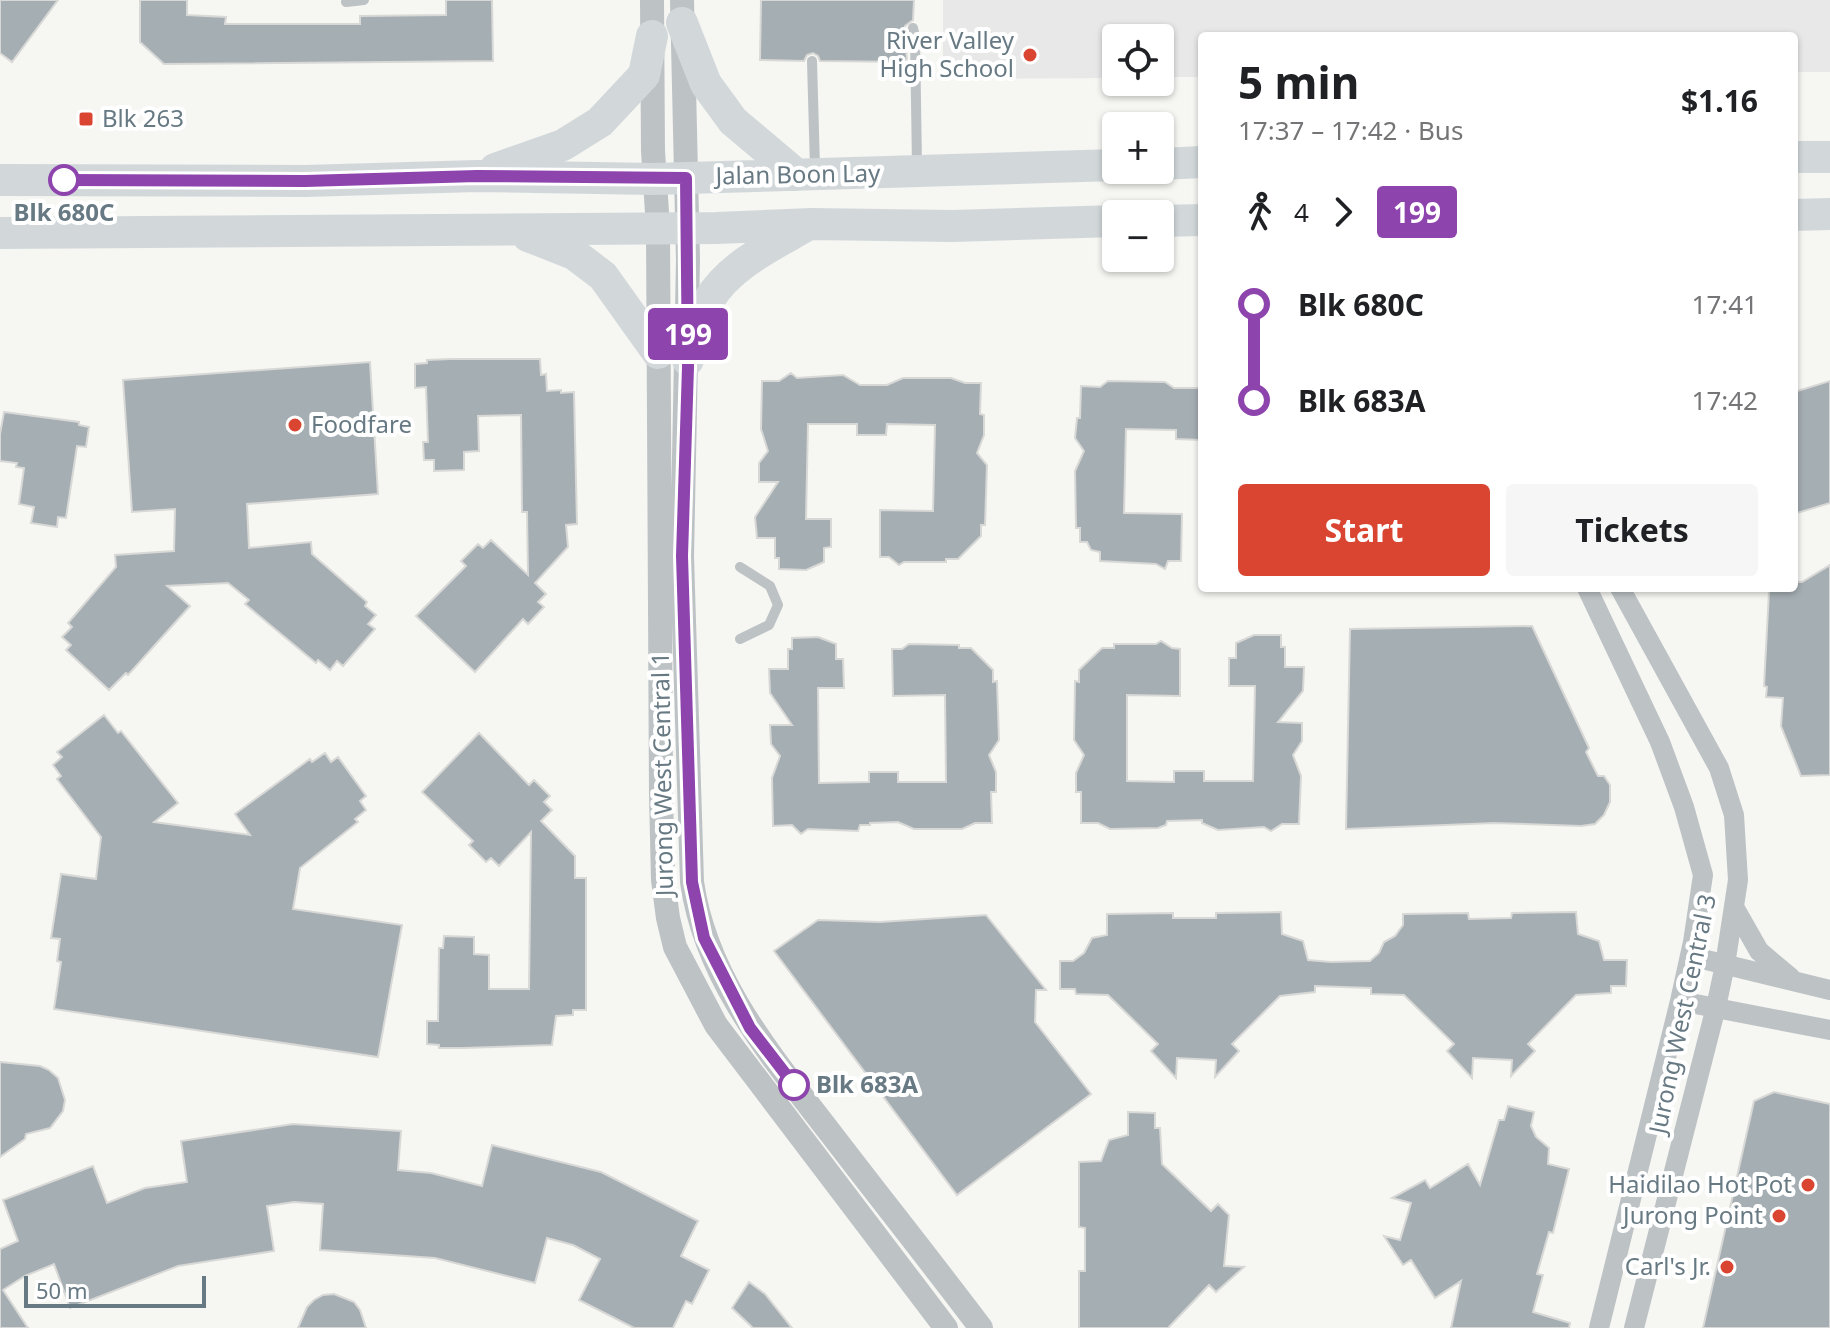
<!DOCTYPE html>
<meta charset="utf-8">
<style>
:root{--surface:#fff;--page:#f6f6f6;--text:#202124;--muted:#757577;--accent:#d94531}
body{margin:0;font-family:"Noto Sans",sans-serif;background:var(--page);color:var(--text);height:100vh;display:flex;flex-direction:column;font-size:30px;white-space:nowrap}
*{box-sizing:border-box;margin:0}
p{font-size:26px;color:var(--muted)}
.icon{flex:none;width:44px;height:44px;fill:none;stroke:currentColor;stroke-width:2;stroke-linecap:round;stroke-linejoin:round}
.map{position:relative;flex:1;overflow:hidden}
.sheet{position:absolute;left:1198px;top:32px;width:600px;height:560px;display:flex;flex-direction:column;background:var(--surface);border-radius:8px;box-shadow:0 2px 6px #0004}
.sheet>*{flex:none}
.badge{padding:0 16px;border-radius:6px;font-size:28px;line-height:52px}
.fabs{position:absolute;left:1102px;top:24px;display:grid;gap:16px}
.fabs a{display:grid;place-items:center;width:72px;height:72px;border-radius:8px;background:var(--surface);box-shadow:0 2px 6px #0004;font-size:40px}
.scale{position:absolute;left:24px;bottom:20px;width:182px;box-sizing:border-box;padding-left:8px;border:4px solid #677983;border-top:0;font-size:22px;line-height:28px;white-space:nowrap;color:#677983;-webkit-text-stroke:6px #fff;paint-order:stroke}
.map>.badge{position:absolute;translate:-50% -50%;box-shadow:0 0 0 4px #fff}
.legs{display:flex;align-items:center;gap:12px;height:88px;padding:0 40px;font-size:26px}
.legs p{margin-inline-start:auto}
.overview{display:flex;align-items:center;justify-content:space-between;height:136px;padding:0 40px}
h1{font-size:44px;font-weight:700;line-height:60px}
.primary-button{display:flex;gap:16px;margin-top:auto;padding:16px 40px}
.primary-button a{flex:1;height:92px;border-radius:8px;background:var(--accent);color:#fff;font-size:32px;font-weight:700;line-height:92px;text-align:center}
.primary-button a+a{background:var(--page);color:var(--text)}
ul{padding:0 40px;list-style:none}
li{display:flex;align-items:center;gap:28px;height:96px;font-size:30px}
li i{display:grid;place-items:center;width:12px;height:100%;margin:0 10px;background:currentColor}
li i::after{content:'';width:20px;height:20px;margin:-10px;border:6px solid;border-radius:50%;background:var(--surface)}
li p{margin-inline-start:auto}
li:first-child i{background:linear-gradient(#0000 50%,currentColor 0)}
li:last-child i{background:linear-gradient(currentColor 50%,#0000 0)}
.map>svg:first-child{display:block}
.built{fill:#e7e8e7}
.building{fill:#a5aeb3;stroke:#d8d8d6;stroke-width:2}
.lines{fill:none;stroke-linecap:round;stroke-linejoin:round}
.service{stroke:#bdc2c5;stroke-width:10}
.minor{stroke:#bdc2c5;stroke-width:20}
.tertiary{stroke:#bdc2c5;stroke-width:24}
.primary{stroke:#d2d8da;stroke-width:32}
.line-1-casing{stroke:#fff;stroke-width:18}
.line-1{stroke:#8e44ad;stroke-width:12}
.poi-dot{fill:#d94531;stroke:#fff;stroke-width:3}
.stop-1-dot{fill:#fff;stroke:#8e44ad;stroke-width:4}
.labels{text-anchor:middle;stroke-width:8;stroke-linejoin:round;paint-order:stroke}
.poi-label{font-size:24px;fill:#677983;stroke:#fff;text-anchor:end}
.street-label{font-size:24px;fill:#677983;stroke:#fff}
.stop-label{font-size:24px;font-weight:bold;fill:#677983;stroke:#fff}
</style>
<div class="map">
<svg width="1830" height="1328" viewBox="0 0 1830 1328">
<rect width="100%" height="100%" fill="#f6f6f3"/>
<path class="built" d="M943 0H1830V72H1794V36H1202V77H1160V38H1116V78L943 79Z"/>
<path class="building" d="M0 0H58L12 62 0 53Z
M140 0H187V15L226 17 225 24H360V16L446 15V0H492L493 61 164 64 140 42Z
M761 0H914L913 20 905 26 907 62 820 61 818 56 813 53 807 55 804 61 760 60Z
M451 359H540L541 375 546 374 547 391 561 390V393L574 392 577 524 566 525 568 547 535 583 546 594 538 602 544 607 528 624 523 619 475 672 416 616 466 566 461 561 478 544 483 548 491 540 528 575 527 512H522L521 415 478 416 479 451 464 452V470L434 471V460H424L423 442H428L426 387 415 388V364L427 363V360Z
M370 362 378 494 247 504 249 548 311 542 312 554 367 602 365 606 376 615 368 624 375 629 343 666 337 661 330 670 318 660 316 663 245 604 249 600 228 583 167 586 190 606 128 675 126 673 109 690 66 650 71 645 62 637 72 627 68 623 116 567 115 555 174 551 175 509 132 512 123 380Z
M791 373 797 378 843 375 860 385H887L903 378H951L965 383H981L980 414 984 415V435L977 453 987 465 985 525H981V536L958 559H946V562H904L899 565 889 557H880V510L933 511 935 425 887 424 886 435H857V424H808L806 519H831V547L824 548V562L806 570 779 569V558H775V538H757L755 517 778 482H759V463L768 451 761 429 762 381H779Z
M1108 381 1165 382 1174 388H1202V440L1176 439V430L1126 429 1124 513 1182 514 1181 561H1168L1165 569 1156 564 1100 561V552L1091 550 1087 542H1080V528H1076L1075 471 1084 451 1075 438 1077 418H1080L1081 386 1100 387Z
M1830 381V503L1794 514V392Z
M4 412 79 422V425L89 427 86 447 77 446 66 518 58 517 57 527 31 523 34 507 19 504 24 468 16 467 17 463 0 461V434Z
M1830 565V775L1801 776 1781 726 1783 698 1766 697 1767 687 1764 686 1769 591H1773V588H1794V582H1802Z
M1532 626 1589 748 1586 752 1598 776H1604L1610 785V802L1604 815 1595 824 1581 826 1494 823 1346 829 1350 629Z
M1254 635H1281V647H1285V667H1304L1303 691 1278 722 1302 723V741L1293 755 1301 776 1299 824H1282L1271 831 1264 827 1218 830 1202 823V820L1167 821 1166 825 1158 828 1110 829 1098 823H1081V792H1076V773L1084 755 1074 740 1075 681 1079 682V670L1102 648H1114V644H1156L1161 641 1172 648 1180 649V696L1127 695V781L1174 782V771H1204V781H1253L1255 686H1229V658H1236V643Z
M818 637 836 644V659H843L844 688H818L819 783 869 782V772H898V782H946L945 695 893 696 892 649H902L909 644 959 645V648H971L993 670V682L997 681 999 740 989 755 996 772V792H991L992 823H975L962 829H914L898 822 870 823V825H860L858 831 808 829 801 834 792 825 773 826 772 778 780 756 771 744 770 725H792L770 693 769 669H788V649H792V638Z
M104 715 118 733 121 731 178 803 154 822 250 835 235 814 310 759 312 762 325 753 331 762 338 757 366 796 360 801 366 810 355 819 358 822 300 868 293 909 402 925 378 1057 54 1009 61 962 57 961 60 939 51 938 61 874 96 879 101 837 57 779 61 776 53 765 62 757 57 752Z
M479 733 529 785 534 780 550 796 544 802 552 810 541 821 575 856V878H586V1010H573V1015L556 1016 552 1045 463 1048H439V1045L427 1044V1021H438L439 948H443L444 936 474 937V954L489 955V989H529L531 832 499 866 491 858 486 862 469 845 473 841 422 792Z
M1281 912 1282 934 1303 941 1308 960 1331 962 1370 961 1379 953 1384 942 1395 936 1403 925V914L1468 913 1469 919 1511 918 1512 913 1576 912 1578 934 1599 941 1604 960H1627L1626 986H1611V993L1576 995 1528 1044 1535 1051 1511 1076 1512 1060 1473 1058 1472 1078 1447 1051 1454 1044 1404 995 1371 994V988L1315 986V992L1280 996 1232 1044 1239 1051 1215 1077 1216 1060 1177 1058 1176 1078 1151 1051 1158 1044 1108 995 1076 994 1075 989H1060V961H1073L1084 953 1092 938 1107 935V914L1173 913V918H1216V913Z
M986 915 1046 990H1036L1035 1022 1091 1094 957 1195 774 951 818 920 880 922Z
M0 1062 40 1066 49 1070 58 1078 65 1100 63 1111 50 1128 26 1134 25 1139 0 1157Z
M1774 1092 1830 1104V1328H1703L1754 1101Z
M1508 1106 1534 1112 1531 1126 1536 1137 1549 1148 1548 1164 1569 1169 1553 1233 1549 1232 1537 1274 1543 1275 1533 1312 1570 1323 1569 1328H1451L1461 1281 1435 1298 1411 1260 1403 1265 1384 1236 1400 1240 1411 1203 1392 1198 1425 1180 1430 1188 1468 1164 1480 1185 1499 1120H1504Z
M1128 1112 1155 1113V1128H1160L1162 1164 1211 1211 1218 1204 1229 1215 1224 1266 1244 1267 1216 1292 1209 1285 1168 1328H1079V1271H1085V1228L1079 1227V1162L1101 1161 1109 1140 1128 1135Z
M293 1124 401 1131 398 1170 431 1173 482 1186 492 1145 601 1172 698 1221 681 1256 709 1270 692 1304 686 1301 673 1328H634L579 1300 600 1259 573 1245 547 1238 535 1283 435 1258 320 1250 323 1204 294 1202 267 1206 274 1251 178 1266 70 1308 54 1264 25 1276 3 1290 28 1328H0V1249L18 1241 3 1200 93 1166 107 1203 145 1188 187 1182 181 1141Z
M749 1282 765 1294 792 1328H753L732 1308Z
M334 1294 354 1302 360 1310 366 1328H298L307 1307 314 1300 323 1295Z"/>
<g class="lines">
<path class="service" d="M346 2 364 0
M913 28 915 37 917 166
M812 61 815 168
M740 639 769 625 778 605 770 586 740 567"/>
<path class="minor" d="M1587 588 1660 742 1684 807 1703 875 1693 942 1680 1001 1599 1328
M1620 588 1719 768 1734 815 1738 880 1725 965 1716 1007 1634 1328
M1734 907 1759 951 1791 978
M1690 956 1830 990
M1680 1001 1830 1030"/>
<path class="tertiary" d="M652 0 653 151 658 228 661 795 663 880 668 918 675 947 716 1025 946 1328
M682 0 688 260 682 556 692 882C706 981 773 1058 832 1135 881 1199 932 1263 981 1328"/>
<path class="primary" d="M682 23 706 84 733 121 797 175
M1794 157H1830
M1160 164 1202 162
M495 169 563 145 600 122 644 75 652 36
M0 180 305 181 477 176 654 179 1116 165
M1794 215 1830 214
M1160 221 1202 220
M0 233 717 228 811 224 953 226 1116 221
M528 236 574 254 603 276 658 353
M688 360C694 341 699 317 709 300 729 266 771 246 804 227"/>
</g>
<g class="lines">
<g class="line-1-casing">
<path id="line-1" d="M64 180 305 181 477 176 686 178 688 367 682 556 692 882 704 938 750 1028 794 1085"/>
</g>
<use href="#line-1" class="line-1"/>
</g>
<g class="poi-dot">
<circle cx="1030" cy="55" r="8"/>
<rect x="78" y="111" width="16" height="16" rx="4"/>
<circle cx="295" cy="425" r="8"/>
<circle cx="1808" cy="1185" r="8"/>
<circle cx="1779" cy="1216" r="8"/>
<circle cx="1727" cy="1267" r="8"/>
</g>
<g class="stop-1-dot">
<circle cx="64" cy="180" r="14"/>
<circle cx="794" cy="1085" r="14"/>
</g>
<g class="labels">
<g class="poi-label">
<text x="1014" y="49">River Valley<tspan x="1014" dy="28">High School</tspan></text>
<text x="102" y="127" text-anchor="start">Blk 263</text>
<text x="311" y="433" text-anchor="start">Foodfare</text>
<text x="1792" y="1193">Haidilao Hot Pot</text>
<text x="1763" y="1224">Jurong Point</text>
<text x="1711" y="1275">Carl's Jr.</text>
</g>
<g class="street-label">
<text transform="translate(798 175) rotate(-1)" y="8">Jalan Boon Lay</text>
<text transform="translate(663 774) rotate(-91)" y="8">Jurong West Central 1</text>
<text transform="translate(1683 1014) rotate(-78)" y="8">Jurong West Central 3</text>
</g>
<g class="stop-label">
<text x="64" y="221">Blk 680C</text>
<text x="816" y="1093" text-anchor="start">Blk 683A</text>
</g>
</g>
</svg>
<div class="fabs">
<a><svg class="icon" aria-label="locate" viewBox="0 0 24 24"><circle cx="12" cy="12" r="6"/><path d="M12 2v4M12 18v4M2 12h4M18 12h4"/></svg></a>
<a>+</a>
<a>−</a>
</div>
<div class="scale">50 m</div>
<b class="badge" style="left:688px;top:334px;background:#8e44ad;color:#fff">199</b>
<section class="sheet">
<div class="overview"><div><h1>5 min</h1><p>17:37 – 17:42 · Bus</p></div><b>$1.16</b></div>
<div class="legs"><svg class="icon" aria-label="walk" viewBox="0 0 24 24"><circle cx="13" cy="4" r="2"/><path d="M13 8l-2 6 4 7M11 14l-3 7M7 12l3-4h3l4 4"/></svg>4<svg class="icon" aria-label="forward" viewBox="0 0 24 24"><path d="M9 5l7 7-7 7"/></svg><b class="badge" style="background:#8e44ad;color:#fff">199</b></div>
<ul>
<li><i style="color:#8e44ad"></i><b>Blk 680C</b><p>17:41</p></li>
<li><i style="color:#8e44ad"></i><b>Blk 683A</b><p>17:42</p></li>
</ul>
<div class="primary-button"><a>Start</a><a>Tickets</a></div>
</section>
</div>
